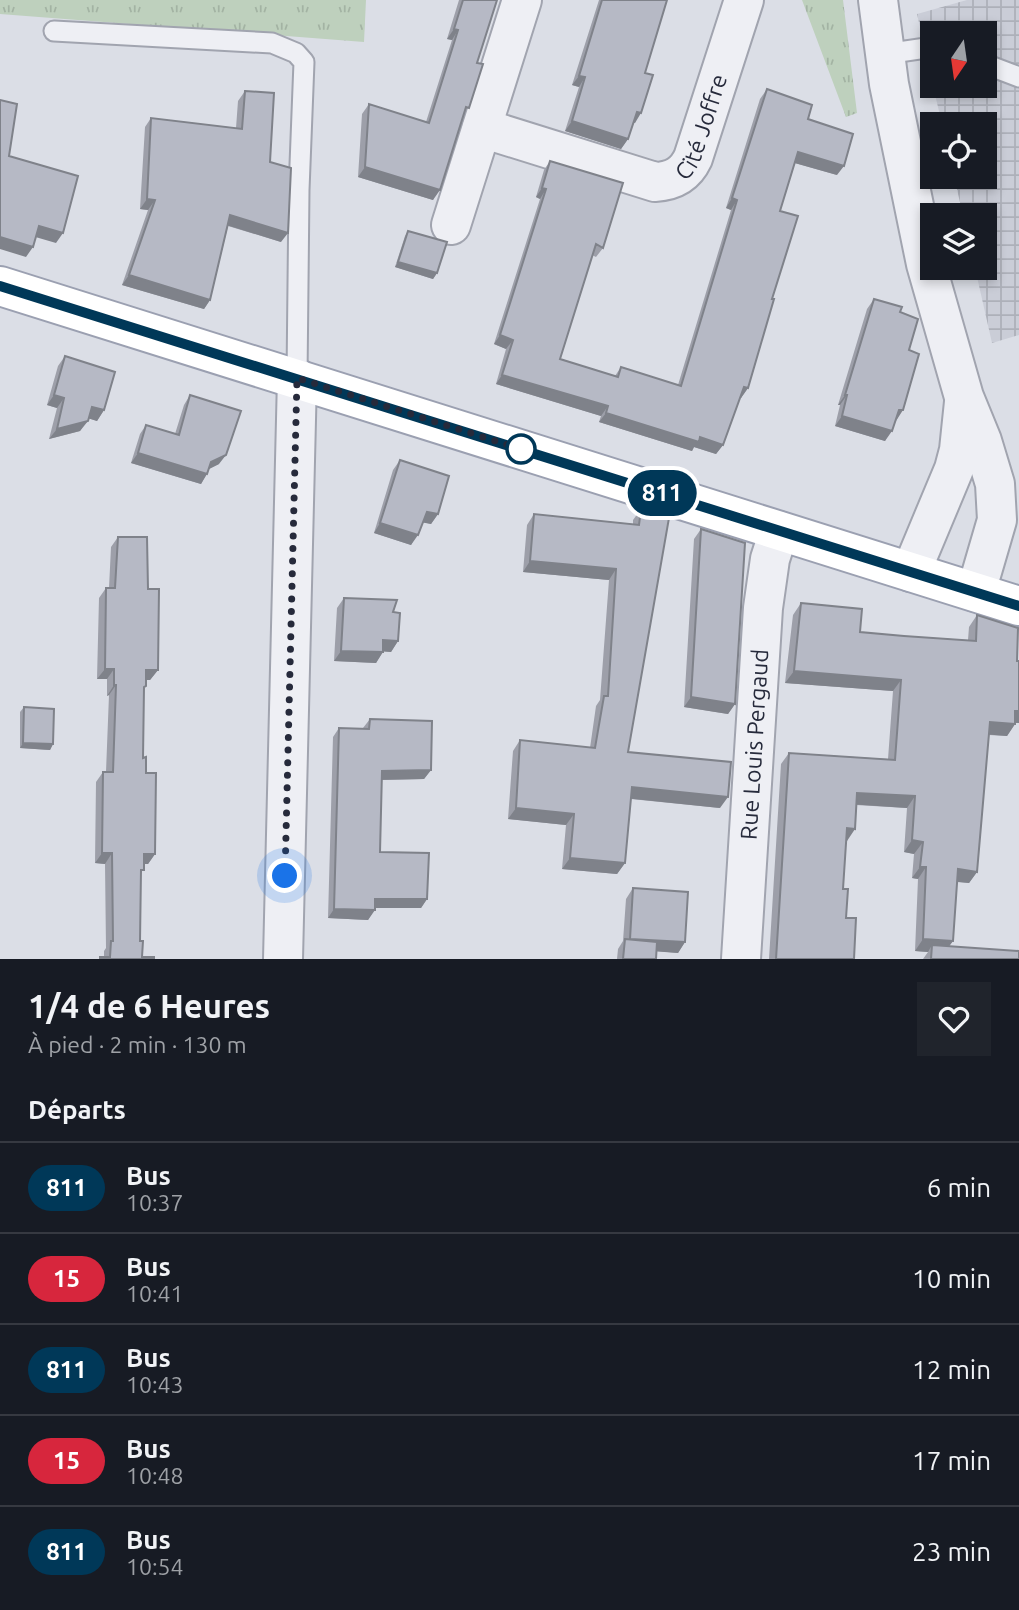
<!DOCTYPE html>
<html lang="fr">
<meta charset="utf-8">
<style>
:root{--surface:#171b24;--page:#20242c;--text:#f1f3f6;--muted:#9ea1a6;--line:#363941}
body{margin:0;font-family:Ubuntu,sans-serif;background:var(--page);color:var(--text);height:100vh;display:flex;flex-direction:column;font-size:26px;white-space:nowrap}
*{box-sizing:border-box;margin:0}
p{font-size:23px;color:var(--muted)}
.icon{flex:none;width:38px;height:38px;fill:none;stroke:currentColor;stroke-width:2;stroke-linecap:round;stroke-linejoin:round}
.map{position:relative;height:959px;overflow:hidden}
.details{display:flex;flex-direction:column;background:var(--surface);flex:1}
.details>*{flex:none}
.badge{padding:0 14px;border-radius:23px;font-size:24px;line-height:46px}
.needle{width:46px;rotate:193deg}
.buttons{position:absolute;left:920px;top:21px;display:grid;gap:14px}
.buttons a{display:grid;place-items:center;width:77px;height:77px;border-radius:0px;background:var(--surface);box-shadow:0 4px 10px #0003;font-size:35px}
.you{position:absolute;width:35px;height:35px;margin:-18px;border:5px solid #fff;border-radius:50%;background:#1a73e8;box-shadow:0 0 0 10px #1a73e833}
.map>.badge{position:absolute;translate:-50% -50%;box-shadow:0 0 0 4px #fff}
h2{padding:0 28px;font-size:26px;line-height:63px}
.round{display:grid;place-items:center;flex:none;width:74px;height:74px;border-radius:0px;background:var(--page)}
.headline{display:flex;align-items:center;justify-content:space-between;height:119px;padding:0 28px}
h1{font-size:33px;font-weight:700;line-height:52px}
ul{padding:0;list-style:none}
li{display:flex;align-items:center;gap:21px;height:91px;padding:0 28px;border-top:2px solid var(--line)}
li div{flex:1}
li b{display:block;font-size:26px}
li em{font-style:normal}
li .badge{min-width:77px;font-weight:700;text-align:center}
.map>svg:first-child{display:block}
.industrial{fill:url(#industrial-grid)}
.grass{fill:url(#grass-tufts)}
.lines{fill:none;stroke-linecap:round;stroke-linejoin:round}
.lane-casing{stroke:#a1a4af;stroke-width:23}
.street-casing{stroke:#a1a4af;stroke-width:42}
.primary-casing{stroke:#9ba0b1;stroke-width:42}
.lane{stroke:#eeeff4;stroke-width:19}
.street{stroke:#eeeff4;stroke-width:38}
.primary{stroke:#fff;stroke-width:38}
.wall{fill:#9d9fa9}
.shaded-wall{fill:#7f828a}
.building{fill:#b6b9c5;stroke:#7f828a;stroke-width:2}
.line-casing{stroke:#fff;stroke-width:16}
.line{stroke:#003858;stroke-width:10}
.walk{stroke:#262a3b;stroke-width:7;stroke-dasharray:0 12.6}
.stop-dot{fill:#fff;stroke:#003858;stroke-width:3.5}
.labels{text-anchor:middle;stroke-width:7;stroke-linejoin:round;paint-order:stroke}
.street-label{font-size:23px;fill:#262a3b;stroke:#ebedf4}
</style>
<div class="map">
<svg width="1019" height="959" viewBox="0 0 1019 959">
<defs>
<pattern id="industrial-grid" width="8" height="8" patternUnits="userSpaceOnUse" patternTransform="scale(1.75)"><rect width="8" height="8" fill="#cacdd7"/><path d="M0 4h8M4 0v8" fill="none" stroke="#adb0b9"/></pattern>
<pattern id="grass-tufts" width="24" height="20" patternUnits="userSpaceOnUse" patternTransform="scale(1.75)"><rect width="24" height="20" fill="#bed0bd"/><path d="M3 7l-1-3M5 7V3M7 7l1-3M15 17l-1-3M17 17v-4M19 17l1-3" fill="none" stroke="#a3b3a3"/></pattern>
</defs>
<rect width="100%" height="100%" fill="#dbdee6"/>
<path class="industrial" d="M967 0H1019V335L992 343 975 268H985V215H963L954 177H985V124H942L933 86H985V33H933V83L917 14Z"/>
<path class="grass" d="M0 0H366L364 42 0 14Z
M802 0H843L857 113 846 117Z"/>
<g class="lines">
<g class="lane-casing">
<path id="lane" d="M54 31 272 43 296 53 304 62 299 190 297 378
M885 54 933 47
M985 64 1019 77"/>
</g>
<g class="street-casing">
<g id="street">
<path d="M878 0 889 84 926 264 964 397 982 441 995 484 997 520 976 592"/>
<path id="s1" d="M482 128 655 182C673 181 685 175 693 158L744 0"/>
<path d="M451 225 522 0"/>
<path d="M911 572 954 469 959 450 964 402"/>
<path d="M283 959 297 378"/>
<path id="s2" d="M741 959 763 608 770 559 779 531"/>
</g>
</g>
<g class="primary-casing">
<path id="primary" d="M0 286 1019 606"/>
</g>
<use href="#lane" class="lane"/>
<use href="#street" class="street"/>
<use href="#primary" class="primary"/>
</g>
<path class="wall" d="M459 0H497L477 63 463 116 433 200 358 177 362 114 369 104 426 122 452 40 447 39Z
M599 0H667L645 73 635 123H633L628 139 621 149 565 131 579 87 572 85Z
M767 89 808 119 837 175 795 163 780 211 772 299 748 388 741 398 740 397 723 445 716 454 694 447 692 451 599 422 601 416 496 384 506 349 494 344 540 199 536 197 544 170 550 161 603 248 596 257 592 255 560 359 615 376 621 367 678 385 731 210 726 208 760 99Z
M245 91 270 162 281 242 228 226 210 300 204 309 122 285 148 210 140 209 145 127 151 118 236 128 238 101Z
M408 231 437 273 433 279 395 267 405 236Z
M874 299 900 312 909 350 895 421 885 441 835 426 840 405H838L867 309Z
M65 356 104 410 97 421 88 418 80 431 49 439 57 408 47 405 58 366Z
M190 395 219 464 209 469 201 484 131 463 140 434 146 425 175 434 184 405Z
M400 460 438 514 431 524 423 522 411 545 374 533 393 470Z
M641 509 628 752 720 808 631 799 625 863 617 874 562 869 566 825 508 819 513 751 520 740 590 748 596 706 600 700 609 580 523 572 527 525 534 514 633 524V520Z
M701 529 735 704 728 714 684 707 694 539Z
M118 537 148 589 158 670 150 680H146L144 690 143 758 155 854 148 864H144L141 874 140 941 142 957 154 959H99L100 957H104V951L106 948 105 864 95 863 96 782 103 772H106L109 695 107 696V679H97L99 598 106 588H109L111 547Z
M344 598 393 612 398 641 391 652 383 651 376 663 334 661 337 608Z
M801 603 860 632 904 636 968 640 969 627 977 615 1017 661H1019V723H1015V724L1007 736 989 735 977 872 969 883 957 882 953 941 949 946 1019 959H923L928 952 915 951 918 879 912 878 914 854 904 852 907 808 856 805 847 841H846L843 889 846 918 854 959H769L781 764 789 753 888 759 893 691 785 683 793 615Z
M24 707 53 744 50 750 20 748V712Z
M370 719 431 770 424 779 382 780 380 852 427 899 421 908H375L368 920 328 918 333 737 339 728H363Z
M633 888 685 942 678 953 657 951 656 959H617L618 949 623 941 626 899Z"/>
<path class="shaded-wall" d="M454 29 458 30 452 40 447 39Z
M579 76 585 77 579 87 572 85Z
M637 112 641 113 635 123 630 121Z
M572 121 628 139 621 149 565 131Z
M798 152 844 166 837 175 791 162Z
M365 167 440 190 433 200 358 177Z
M542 188 546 189 540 199 536 197Z
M732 198 737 200 731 210 726 208Z
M147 199 155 200 148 210 140 209Z
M230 215 288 233 281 242 223 224Z
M39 226 63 233 56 243 32 236Z
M0 237 33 247 26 257 0 249Z
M398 262 437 273 433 279 395 267Z
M129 275 210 300 204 309 122 285Z
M500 335 513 340 506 349 494 344Z
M502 375 608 406 601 416 496 384Z
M744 387 748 388 741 398 737 396Z
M54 395 64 398 57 408 47 405Z
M845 395H847L840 405H838Z
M92 407 104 410 97 421 84 417Z
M899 410H903L896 421Z
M606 413 700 437 723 445 716 454 694 447 692 451 599 422Z
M842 416 892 431 885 441 835 426Z
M88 421 80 431 49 439 57 429Z
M138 453 207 474 201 484 131 463Z
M226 455 219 464 205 471 211 462Z
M427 512 438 514 431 524 420 522Z
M380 523 418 535 411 545 374 533Z
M530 561 616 569 609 580 523 572Z
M383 640 398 641 391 652 376 651Z
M341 651 383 652 376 663 334 661Z
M105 669H114L107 679H97Z
M146 670H158L150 680H139Z
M794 671 901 680 893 691 785 683Z
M114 685H116L109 695 107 696Z
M691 697 735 704 728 714 684 707Z
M1015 711H1019V723L1007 722Z
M990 722 1015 724 1007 736 982 734Z
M23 743 53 744 50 750 20 748Z
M431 770 424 779 375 780 382 771Z
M632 787 728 797 720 808 624 798Z
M857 793 915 796 907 808 848 804Z
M516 808 574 814 566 825 508 819Z
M847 828 855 829 847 841 839 840Z
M912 840 923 842 914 854 904 852Z
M102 853H112L105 864 95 863Z
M144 854H155L148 864H137Z
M570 858 625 863 617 874 562 869Z
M920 867H926L918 879 912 878Z
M958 869 977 872 969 883 950 881Z
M375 899H427L421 908H369Z
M334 909 375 910 368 920 328 918Z
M630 939 685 942 678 953 624 949Z
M923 939 953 941 944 953 932 945 928 952 915 951Z"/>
<path class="building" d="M463 0H497L477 63 483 64 469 108 466 107 440 190 365 167 369 104 429 123 458 30 454 29Z
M602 0H667L645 73 653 75 641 113 637 112 628 139 572 121 585 77 579 76Z
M767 89 812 105 808 119 853 134 844 166 798 152 780 211 798 216 772 299H774L748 388 744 387 723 445 700 437 699 442 606 413 608 406 502 375 513 340 500 335 546 189 542 188 550 161 623 183 603 248 596 244 560 359 618 377 621 367 681 386 737 200 732 198Z
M245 91 274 93 270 162 291 168 288 233 230 215 210 300 129 275 155 200 147 199 151 118 242 129Z
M0 100 17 104 9 156 78 176 63 233 39 226 33 247 0 237Z
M408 231 447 242 437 273 398 262Z
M874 299 902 307 900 312 918 319 909 350 919 354 903 410H899L892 431 842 416 847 395H845Z
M65 356 115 372 104 410 92 407 88 421 57 429 64 398 54 395Z
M190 395 241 411 226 455 211 462 207 474 138 453 146 425 179 435Z
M400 460 449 476 438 514 427 512 418 535 380 523Z
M641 509 669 518 628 752 731 762 728 797 632 787 625 863 570 858 574 814 516 808 520 740 595 748 604 696H608L616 569 530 561 534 514 639 525Z
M701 529 745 543 735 704 691 697Z
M118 537H147L148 589H159L158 670H146V686L144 687 143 758 146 757V773H156L155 854H144V870H141L140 941H143L142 957H154V959H100V957H110L111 941H113L112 853H102L103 772H113L116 685H114V669H105L106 588H115Z
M344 598 397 600 393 612 400 613 398 641 383 640V652L341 651Z
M801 603 862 609 860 632 904 636 976 641 977 615 1018 628 1017 661H1019V711H1015V724L990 722 977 872 958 869 953 941 923 939 926 867H920L923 842 912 840 915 796 857 793 855 829 847 828 843 889H848L846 918H856L854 959H776L789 753 895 760 901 680 794 671Z
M24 707 54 709 53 744 23 743Z
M370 719 432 721 431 770 382 771 380 852 429 853 427 899H375V910L334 909 339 728 369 729Z
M633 888 688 892 685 942 630 939Z
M625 939 657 942 656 959H623Z
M932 945 1019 951V959H931Z"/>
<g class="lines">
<g class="line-casing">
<path id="line" d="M0 286 1019 606"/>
</g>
<use href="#line" class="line"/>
<path class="walk" d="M285 876 297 378 521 449"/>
</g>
<circle class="stop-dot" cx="521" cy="449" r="14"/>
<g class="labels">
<g class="street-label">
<text dy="8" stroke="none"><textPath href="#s1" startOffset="261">Cité Joffre</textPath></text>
<text dy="8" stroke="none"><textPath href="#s2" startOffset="215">Rue Louis Pergaud</textPath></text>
</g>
</g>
</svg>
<div class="buttons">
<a><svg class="needle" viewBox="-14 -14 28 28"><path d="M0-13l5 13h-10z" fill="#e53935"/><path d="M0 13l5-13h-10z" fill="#9ea1a6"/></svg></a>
<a><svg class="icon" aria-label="locate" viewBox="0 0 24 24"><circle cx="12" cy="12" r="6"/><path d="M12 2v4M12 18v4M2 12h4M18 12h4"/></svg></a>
<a><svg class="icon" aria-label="layers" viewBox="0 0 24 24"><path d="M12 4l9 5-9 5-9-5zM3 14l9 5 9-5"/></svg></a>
</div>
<div class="you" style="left:285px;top:876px"></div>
<b class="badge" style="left:662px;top:493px;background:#003858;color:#fff">811</b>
</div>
<section class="details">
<div class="headline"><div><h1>1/4 de 6 Heures</h1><p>À pied · 2 min · 130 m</p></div><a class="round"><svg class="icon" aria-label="heart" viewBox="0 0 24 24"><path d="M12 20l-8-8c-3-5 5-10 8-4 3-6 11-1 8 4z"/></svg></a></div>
<h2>Départs</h2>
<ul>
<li><span class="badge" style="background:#003858;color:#fff">811</span><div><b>Bus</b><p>10:37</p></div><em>6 min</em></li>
<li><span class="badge" style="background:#d7263d;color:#fff">15</span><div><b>Bus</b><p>10:41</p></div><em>10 min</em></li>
<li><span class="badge" style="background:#003858;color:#fff">811</span><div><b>Bus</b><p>10:43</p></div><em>12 min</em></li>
<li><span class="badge" style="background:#d7263d;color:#fff">15</span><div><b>Bus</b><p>10:48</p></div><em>17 min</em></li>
<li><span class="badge" style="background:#003858;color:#fff">811</span><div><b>Bus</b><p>10:54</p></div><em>23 min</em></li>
</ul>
</section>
